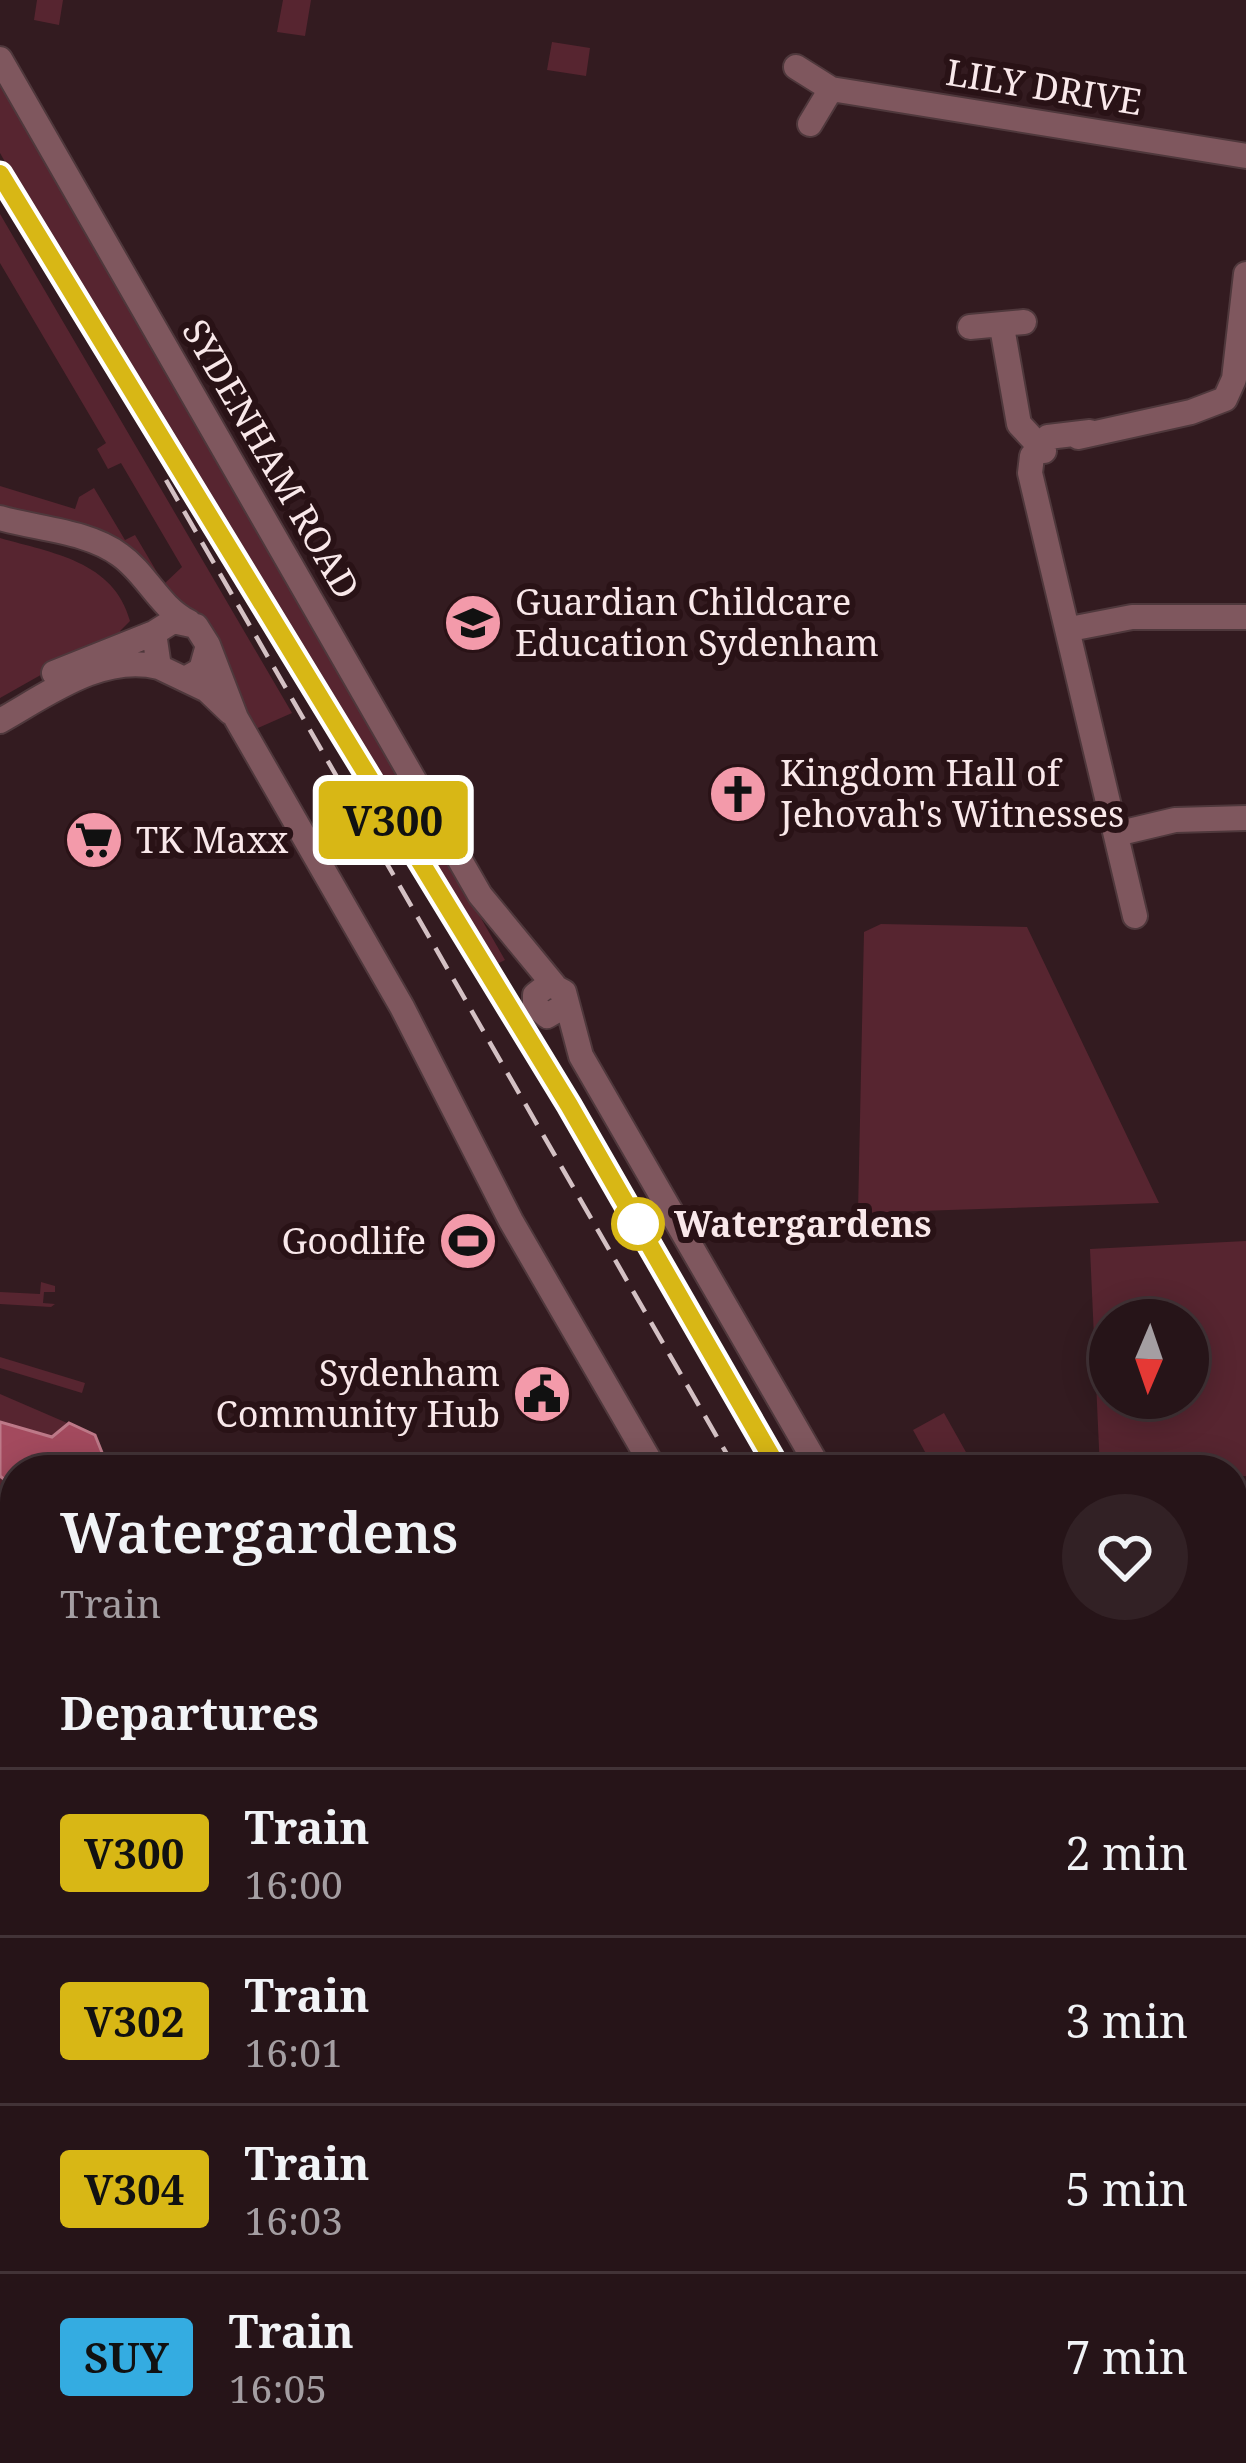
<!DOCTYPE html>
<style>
:root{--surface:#261418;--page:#322125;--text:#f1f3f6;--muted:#a49ea2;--line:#423337}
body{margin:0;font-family:"Noto Serif",serif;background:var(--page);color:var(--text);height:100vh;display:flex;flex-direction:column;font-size:45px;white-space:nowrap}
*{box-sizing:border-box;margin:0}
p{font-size:39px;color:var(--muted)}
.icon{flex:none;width:66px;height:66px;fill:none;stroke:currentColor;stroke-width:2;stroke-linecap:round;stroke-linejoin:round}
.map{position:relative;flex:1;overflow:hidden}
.drawer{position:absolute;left:0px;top:1455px;width:1248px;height:1008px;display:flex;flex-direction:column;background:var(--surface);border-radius:48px 48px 0 0;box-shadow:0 6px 30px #0003,0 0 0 3px var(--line)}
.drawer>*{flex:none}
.badge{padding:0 24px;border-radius:9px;font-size:42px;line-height:78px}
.needle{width:78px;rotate:182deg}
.tools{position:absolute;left:1089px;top:1299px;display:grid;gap:24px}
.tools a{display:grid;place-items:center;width:120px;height:120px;border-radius:50%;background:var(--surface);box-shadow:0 6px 30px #0003,0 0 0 3px var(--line);font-size:60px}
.map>.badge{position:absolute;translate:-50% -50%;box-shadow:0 0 0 6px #fff}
h2{padding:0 60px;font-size:45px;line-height:108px}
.round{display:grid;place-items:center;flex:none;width:126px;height:126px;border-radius:63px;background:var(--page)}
.head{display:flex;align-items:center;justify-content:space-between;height:204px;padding:0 60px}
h1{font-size:57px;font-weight:600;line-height:90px}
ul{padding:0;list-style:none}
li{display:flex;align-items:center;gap:36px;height:168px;padding:0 60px;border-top:3px solid var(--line)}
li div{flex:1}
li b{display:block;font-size:45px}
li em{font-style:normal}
li .badge{min-width:132px;font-weight:700;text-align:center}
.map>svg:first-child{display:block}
.green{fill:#572530;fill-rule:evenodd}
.water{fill:#a34a5e;stroke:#bd7988;stroke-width:3}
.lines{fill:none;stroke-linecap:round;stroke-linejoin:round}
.minor-casing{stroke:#4f383c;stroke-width:28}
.highway-casing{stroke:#4f383c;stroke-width:38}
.minor{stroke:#7f575e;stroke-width:24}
.highway{stroke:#f4a5b3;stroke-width:33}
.rail{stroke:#d4c1c4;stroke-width:4.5;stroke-dasharray:24 12;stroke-linecap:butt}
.line-casing{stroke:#fff;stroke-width:27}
.line{stroke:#d8b715;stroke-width:18}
.stop-dot{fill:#fff;stroke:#d8b715;stroke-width:6}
.labels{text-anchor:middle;stroke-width:12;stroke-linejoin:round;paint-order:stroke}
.street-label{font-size:36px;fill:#f9e8ea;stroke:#291216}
.poi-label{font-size:36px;fill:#f9e8ea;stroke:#291216;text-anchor:start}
.stop-label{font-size:36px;font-weight:bold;fill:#f9e8ea;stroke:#291216;text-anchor:start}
</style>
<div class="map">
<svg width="1246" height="2463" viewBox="0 0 1246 2463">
<rect width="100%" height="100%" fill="#331b20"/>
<path class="green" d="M37 0H63L59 25 34 20Z
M283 0H311L305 36 277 32Z
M552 42 590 48 586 76 547 70Z
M0 83 505 960 493 966 126 374 0 153Z
M0 214 292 713 251 731 224 669 87 532 0 506V486L75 509 79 497 94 488 125 540 135 535 164 584 182 567 121 463 108 469 97 449 106 443 0 263Z
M0 538C52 553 114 561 130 621L120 631 123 639 76 655 0 698Z
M881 924 1027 927 1159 1203 858 1213 864 932Z
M1246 1241V1476H1233V1470H1100L1090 1249ZM1188 1320V1398H1110V1320Z
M41 1282 55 1286V1292H44L43 1303 55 1304 51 1307 0 1304V1292L40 1294Z
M0 1357 85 1383 82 1393 0 1368Z
M0 1394 95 1435 109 1470H15V1553L0 1542Z
M944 1413 976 1470H935L913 1430Z
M204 2448H286L335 2463H252Z"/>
<path class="water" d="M0 1422 52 1437 69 1423 95 1435 109 1470H15V1488L0 1476Z
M763 2448H859L864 2458 860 2463H778Z"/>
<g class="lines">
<g class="minor-casing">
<path id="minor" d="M0 59 480 895 554 985
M796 67 831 89 1246 156
M810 124 831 89
M970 327 1024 322
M1002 327 1019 424 1044 451
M1090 432 1048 437 1032 456 1030 473 1135 916
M1078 437 1191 412 1225 399 1234 379 1246 274
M0 518C38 529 88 531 120 555 147 574 158 606 189 622
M1070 629 1132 617H1246
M208 645 236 718 402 1007 511 1221 655 1470
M54 673 154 633
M187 678 201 670 208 645 196 626 173 621 154 633 159 667 207 690 230 712
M0 721C48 694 102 653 159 667
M1116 834 1175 820 1246 818
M566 1005 547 1016 535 1006V995L549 984 564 992 581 1056 820 1470
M1233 2117 1246 2089
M0 2136 15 2142
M1233 2136 1246 2145
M425 2463 430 2448
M463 2463 468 2448"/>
</g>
<g class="highway-casing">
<path id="highway" d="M0 2344 15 2348
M0 2395 15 2400
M171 2448 219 2463
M335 2448 383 2463
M487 2448V2463"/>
</g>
<use href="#minor" class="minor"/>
<use href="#highway" class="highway"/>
<path class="rail" d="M0 174 569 1105 779 1470
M166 480 736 1470
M1233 2260 1246 2282
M1233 2333 1246 2356"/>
</g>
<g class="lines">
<g class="line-casing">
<path id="line" d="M0 174 569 1105 779 1470"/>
</g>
<use href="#line" class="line"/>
</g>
<defs>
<g id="school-disc" transform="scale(3)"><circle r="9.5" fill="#f39aaa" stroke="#291216"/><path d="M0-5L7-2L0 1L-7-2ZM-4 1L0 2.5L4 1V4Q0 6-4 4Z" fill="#111"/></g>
<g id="church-disc" transform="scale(3)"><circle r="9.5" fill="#f39aaa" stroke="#291216"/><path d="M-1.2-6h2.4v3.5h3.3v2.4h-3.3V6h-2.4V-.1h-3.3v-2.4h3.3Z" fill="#111"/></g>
<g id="supermarket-disc" transform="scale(3)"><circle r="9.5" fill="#f39aaa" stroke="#291216"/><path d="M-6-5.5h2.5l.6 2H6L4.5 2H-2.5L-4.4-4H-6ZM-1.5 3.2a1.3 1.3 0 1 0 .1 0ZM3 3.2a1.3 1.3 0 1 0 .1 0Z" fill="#111"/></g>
<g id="stadium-disc" transform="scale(3)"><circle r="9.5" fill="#f39aaa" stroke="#291216"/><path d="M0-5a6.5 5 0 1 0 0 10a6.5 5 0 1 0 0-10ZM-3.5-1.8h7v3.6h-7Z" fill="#111"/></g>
<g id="civic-disc" transform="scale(3)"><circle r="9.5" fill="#f39aaa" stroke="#291216"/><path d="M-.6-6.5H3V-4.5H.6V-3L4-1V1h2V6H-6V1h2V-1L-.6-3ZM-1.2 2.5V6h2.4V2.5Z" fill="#111"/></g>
</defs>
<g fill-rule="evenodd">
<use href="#school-disc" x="473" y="623"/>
<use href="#church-disc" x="738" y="794"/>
<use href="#supermarket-disc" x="94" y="840"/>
<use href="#stadium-disc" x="468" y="1241"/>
<use href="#civic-disc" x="542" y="1394"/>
</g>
<circle class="stop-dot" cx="638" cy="1224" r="24"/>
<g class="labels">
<g class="street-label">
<text transform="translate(1044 87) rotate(9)" y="13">LILY DRIVE</text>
<text transform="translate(271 459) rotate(60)" y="13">SYDENHAM ROAD</text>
</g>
<g class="poi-label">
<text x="515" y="615">Guardian Childcare<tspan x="515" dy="41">Education Sydenham</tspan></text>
<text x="780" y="786">Kingdom Hall of<tspan x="780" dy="41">Jehovah's Witnesses</tspan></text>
<text x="136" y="853">TK Maxx</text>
<text x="426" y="1254" text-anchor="end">Goodlife</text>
<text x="500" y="1386" text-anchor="end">Sydenham<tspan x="500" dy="41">Community Hub</tspan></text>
</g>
<g class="stop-label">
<text x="674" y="1237">Watergardens</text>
</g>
</g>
</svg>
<div class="tools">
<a><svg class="needle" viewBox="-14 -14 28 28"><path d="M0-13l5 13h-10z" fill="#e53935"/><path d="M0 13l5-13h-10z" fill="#a49ea2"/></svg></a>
</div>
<b class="badge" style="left:393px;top:820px;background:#d8b715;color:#111">V300</b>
<section class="drawer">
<div class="head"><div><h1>Watergardens</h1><p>Train</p></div><a class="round"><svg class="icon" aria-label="heart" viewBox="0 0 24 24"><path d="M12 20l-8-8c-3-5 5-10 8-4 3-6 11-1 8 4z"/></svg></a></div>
<h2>Departures</h2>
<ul>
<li><span class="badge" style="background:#d8b715;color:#111">V300</span><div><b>Train</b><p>16:00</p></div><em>2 min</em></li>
<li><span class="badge" style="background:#d8b715;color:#111">V302</span><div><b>Train</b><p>16:01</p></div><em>3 min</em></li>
<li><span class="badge" style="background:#d8b715;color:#111">V304</span><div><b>Train</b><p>16:03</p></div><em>5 min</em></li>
<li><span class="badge" style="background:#34ace1;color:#111">SUY</span><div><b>Train</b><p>16:05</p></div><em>7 min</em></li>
</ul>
</section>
</div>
